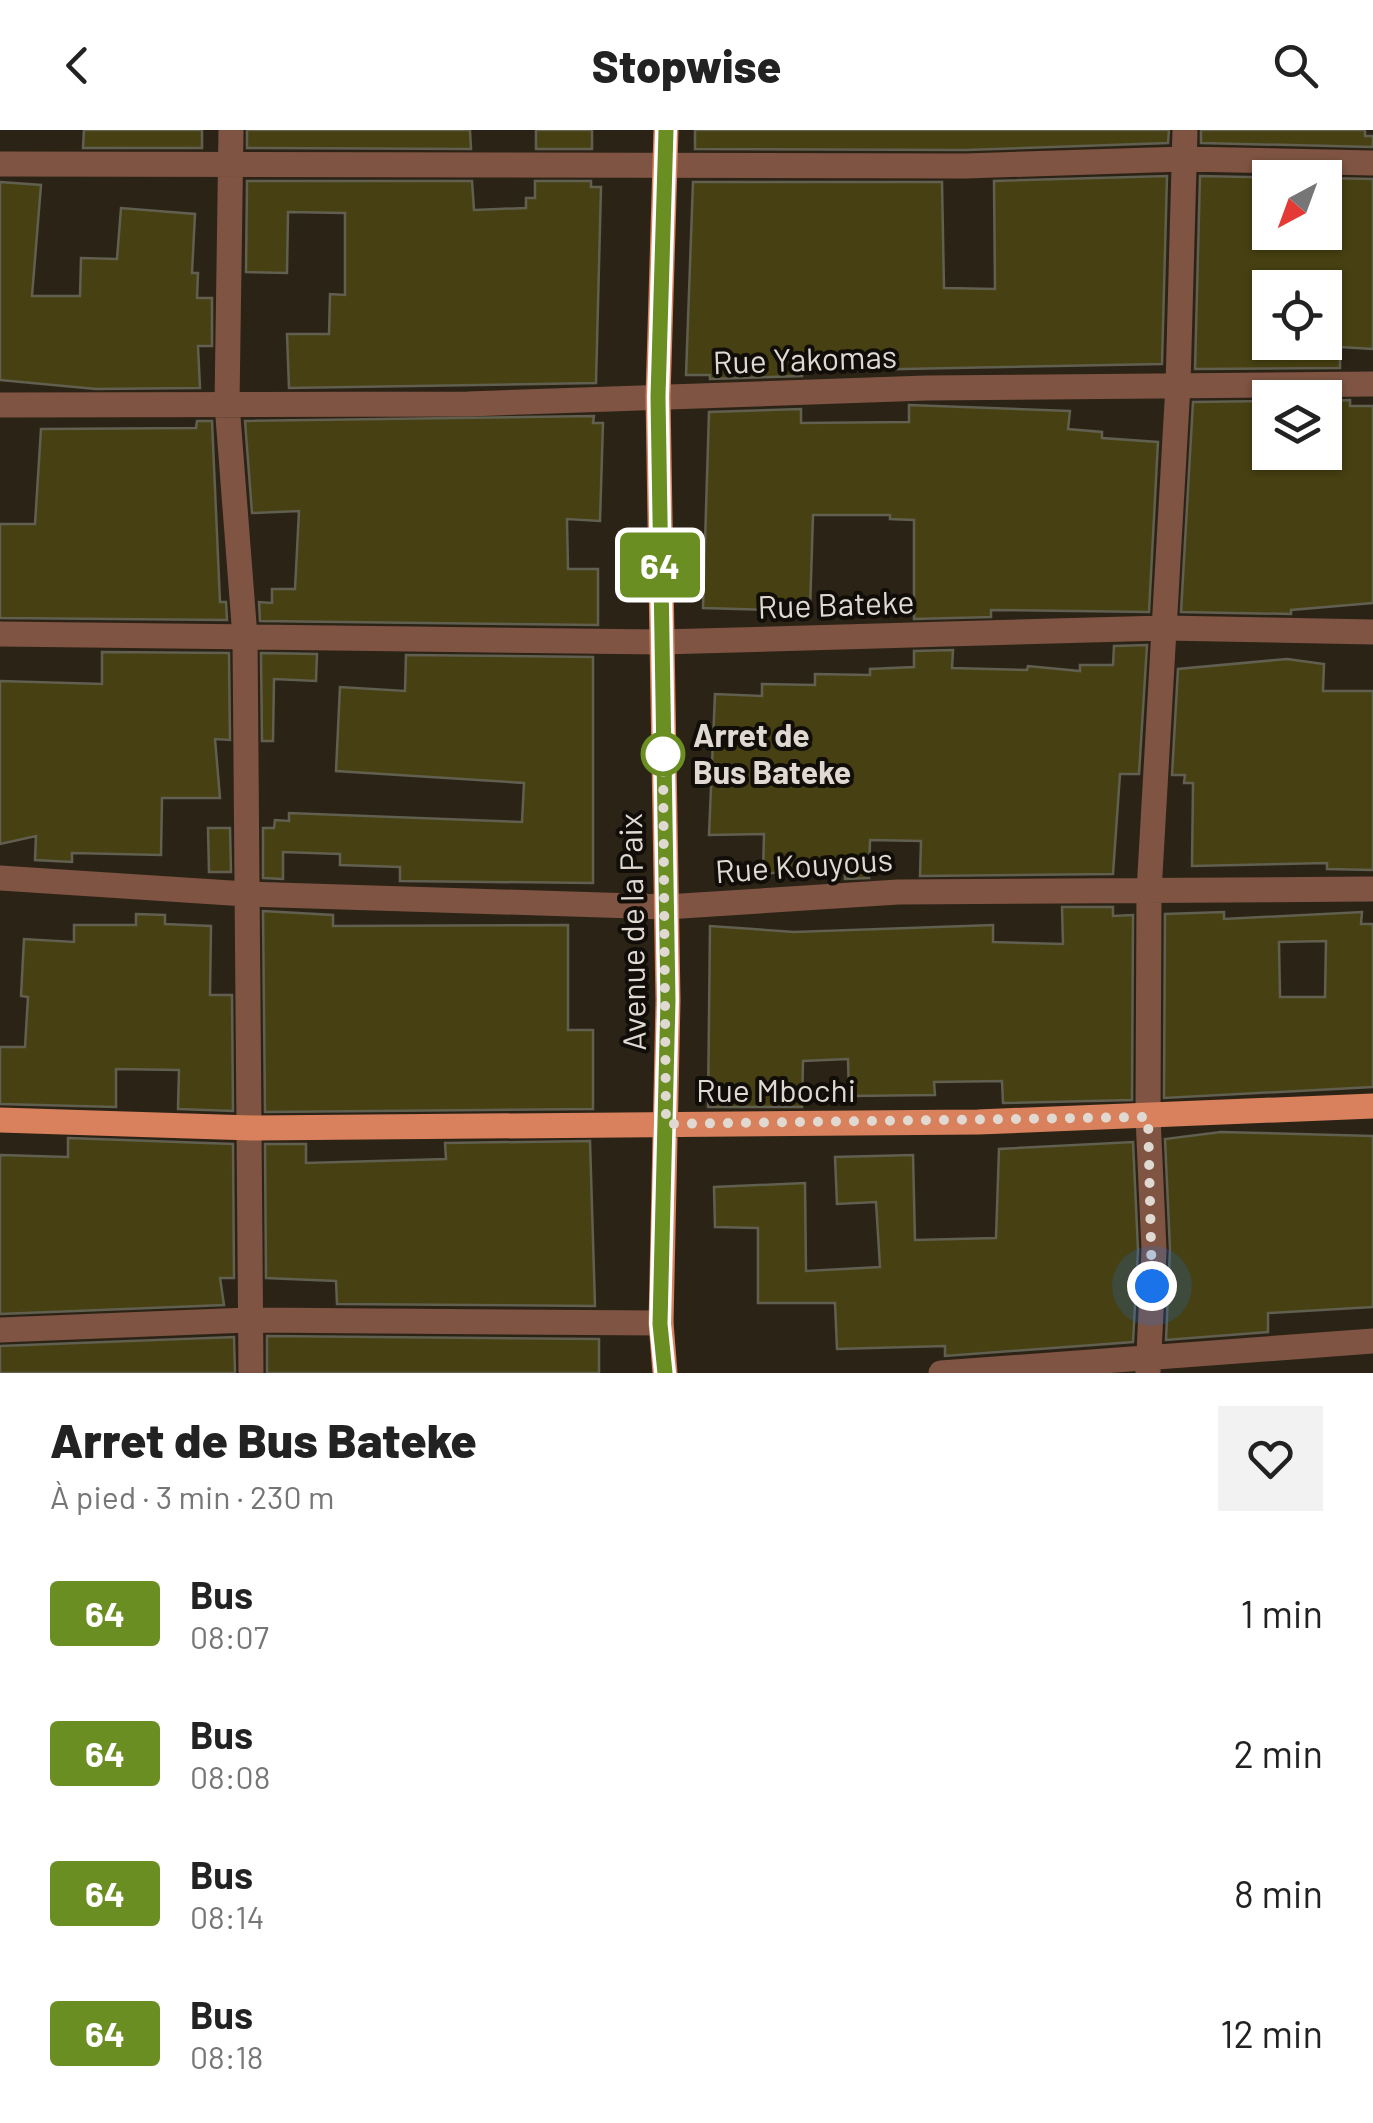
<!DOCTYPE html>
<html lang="fr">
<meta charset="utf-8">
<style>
:root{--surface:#fff;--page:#f2f2f2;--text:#222;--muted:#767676}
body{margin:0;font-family:Barlow,sans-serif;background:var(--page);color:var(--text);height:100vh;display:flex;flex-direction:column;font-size:38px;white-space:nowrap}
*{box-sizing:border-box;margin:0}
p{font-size:32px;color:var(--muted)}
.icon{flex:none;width:55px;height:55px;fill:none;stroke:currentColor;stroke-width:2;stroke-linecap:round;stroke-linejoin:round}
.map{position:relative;height:1243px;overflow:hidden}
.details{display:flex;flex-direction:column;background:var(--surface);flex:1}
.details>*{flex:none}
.badge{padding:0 20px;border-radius:8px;font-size:35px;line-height:65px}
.needle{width:65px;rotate:221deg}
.fabs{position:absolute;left:1252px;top:30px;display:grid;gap:20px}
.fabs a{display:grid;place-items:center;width:90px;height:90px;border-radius:0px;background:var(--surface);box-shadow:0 2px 8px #0004;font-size:50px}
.you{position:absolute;width:50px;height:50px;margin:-25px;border:8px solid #fff;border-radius:50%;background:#1a73e8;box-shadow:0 0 0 15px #1a73e833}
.map>.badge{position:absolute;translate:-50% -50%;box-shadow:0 0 0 5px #fff}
.round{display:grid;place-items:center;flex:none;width:105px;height:105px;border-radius:0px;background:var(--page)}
.summary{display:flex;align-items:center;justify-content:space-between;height:170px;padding:0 50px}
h1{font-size:48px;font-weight:800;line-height:75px}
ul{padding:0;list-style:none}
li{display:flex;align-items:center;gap:30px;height:140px;padding:0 50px}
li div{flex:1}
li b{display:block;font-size:38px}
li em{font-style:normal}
li .badge{min-width:110px;font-weight:700;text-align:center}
header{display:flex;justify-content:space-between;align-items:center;height:130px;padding:0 50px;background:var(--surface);font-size:45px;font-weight:800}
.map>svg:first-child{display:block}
.building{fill:#474012;stroke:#615f4f;stroke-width:2.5;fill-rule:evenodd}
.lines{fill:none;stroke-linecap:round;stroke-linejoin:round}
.minor{stroke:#7f5442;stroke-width:25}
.major{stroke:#d8815c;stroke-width:25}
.line-casing{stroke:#fff;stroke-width:22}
.line{stroke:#6b8e23;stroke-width:15}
.walk{stroke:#dfd9d1;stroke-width:10;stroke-dasharray:0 18}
.stop-dot{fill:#fff;stroke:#6b8e23;stroke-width:5}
.labels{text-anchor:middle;stroke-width:8;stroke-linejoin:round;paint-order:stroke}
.street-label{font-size:32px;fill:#dfd9d1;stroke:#110d08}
.stop-label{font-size:32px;font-weight:bold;fill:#dfd9d1;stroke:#110d08;text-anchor:start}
</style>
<header><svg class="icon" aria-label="back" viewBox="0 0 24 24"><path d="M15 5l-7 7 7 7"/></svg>Stopwise<svg class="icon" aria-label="search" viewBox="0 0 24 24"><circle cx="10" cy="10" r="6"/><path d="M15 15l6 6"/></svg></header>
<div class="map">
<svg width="1373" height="1243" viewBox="0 0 1373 1243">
<rect width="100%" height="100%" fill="#2c2317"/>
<path class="building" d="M84 0H202V18H83Z
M247 0H470L471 19 247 18Z
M536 0H592V19H536Z
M695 0H1169L1168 13 965 20 695 19Z
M1201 0H1365V6H1373V17L1201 13Z
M1167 46 1162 234 802 241V246L710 249V245H686L693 52H942L944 158 995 159 994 51Z
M1200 46 1290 48H1270V102H1325V48L1373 49V219L1340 217V238L1195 239ZM1270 158H1325V212H1270Z
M247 51H472L474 80 526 78V68H535V51H591V57H601L596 253 289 258 287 204H329L330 164 345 165V83L288 82 287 143 246 142Z
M0 52 41 55 32 166H80L81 128 117 129 121 78 195 84 192 143H198L197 168H212V216H198L200 258 96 259 0 250Z
M1350 270V276H1373V473L1291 480V484L1181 482 1193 272 1268 271V322H1325V271Z
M909 275 1070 281 1068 299 1102 302V308L1158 312 1149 482 991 480V487L914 489V390L890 389V385H813L810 481 703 478 709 282 801 279V293L909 292Z
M594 286 593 293H603L600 391 567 389 568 439H598V495L260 491 259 472 272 473V459H295L299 381 252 383 245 291Z
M197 291H212L220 472H226L227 490 0 488V394H35L41 299 196 298Z
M1147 515 1139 644H1120L1113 744 920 746 921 711 870 710 869 748 845 749V736L763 744 764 704 709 705 715 564 762 566V554L815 555V544L870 545V539L914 537V521L953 520 952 538 1027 540 1028 536 1080 541V535H1113L1114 516Z
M102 522 229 523 230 610 215 609 220 668H162L161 725 72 723V732L35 730 36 706 0 714V551L102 554Z
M261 523 317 524 316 551 274 549 273 611H262Z
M406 525 593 527V753L400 751V737L340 735V724L283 722V749L263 748V698H274L275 690 289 691V683L522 692 524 653 336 641 340 557 405 561Z
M1287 529 1324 534 1323 561H1373V740L1327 739V733L1192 736 1193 653H1184L1185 645H1172L1178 539Z
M208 698H230L231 742H209Z
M1062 777H1113V786L1133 785 1132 970 1003 973 1002 951 934 952 935 965 849 966 848 929 803 931 802 977H708L710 796 794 802 993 795V812L1063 814Z
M263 781 333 785V796L568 795V900H593V979L265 982Z
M1224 782V789L1362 782 1361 794H1373V957L1164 968 1165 784ZM1326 811 1325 867H1280L1279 812Z
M136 784 165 785V794L211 796 210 865H232L233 981 178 979 179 940 116 939V977L0 974V917H25L28 867 21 866 24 809 74 812V795H136Z
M1221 1002 1373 1006V1177L1268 1183V1202L1166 1210 1170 1119 1165 1009Z
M68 1008 233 1014 234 1148H220L224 1175 0 1184V1025L68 1027Z
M590 1011 595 1176 337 1174 336 1151 266 1148 265 1014H306V1033L446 1029 445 1013Z
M1133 1012 1138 1120 1133 1212 945 1226V1216L837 1219 835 1173H758V1098L715 1097 714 1057 805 1053 806 1141 880 1137 876 1072 837 1074 835 1027 913 1025 915 1110 996 1108 999 1019Z
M267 1206 599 1209V1243H267Z
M234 1207 235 1243H0V1216Z"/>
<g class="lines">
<path class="minor" d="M231 0 227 274 245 507 251 1243
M0 34 965 36 1184 29 1373 33
M0 275 468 274 926 258 1373 254
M0 504 661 512 1164 498 1373 502
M0 748 246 764 666 777 898 762 1373 759
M0 1200 248 1190 661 1193
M941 1243 1373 1211
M1148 1243 1154 1120 1148 987 1149 762 1178 255 1185 0"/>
<path class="major" d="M0 990 252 998 978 992 1373 976
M665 1243 661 1193 668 870 658 267 666 0"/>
</g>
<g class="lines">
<g class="line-casing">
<path id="line" d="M665 1243 660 1194 668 870 658 267 666 0"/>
</g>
<use href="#line" class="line"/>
<path class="walk" d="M663 624 666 994 1148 987 1152 1156"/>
</g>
<circle class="stop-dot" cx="663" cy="624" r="20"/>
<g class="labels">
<g class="street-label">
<text transform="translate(805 230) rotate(-2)" y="11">Rue Yakomas</text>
<text transform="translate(836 475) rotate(-2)" y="11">Rue Bateke</text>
<text transform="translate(804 736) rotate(-4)" y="11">Rue Kouyous</text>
<text transform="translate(633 802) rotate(-91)" y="11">Avenue de la Paix</text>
<text x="776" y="972">Rue Mbochi</text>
</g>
<g class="stop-label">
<text x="693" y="617">Arret de<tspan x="693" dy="37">Bus Bateke</tspan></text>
</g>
</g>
</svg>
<div class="fabs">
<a><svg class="needle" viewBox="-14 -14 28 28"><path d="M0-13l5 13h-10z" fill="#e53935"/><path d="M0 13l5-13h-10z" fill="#767676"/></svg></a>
<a><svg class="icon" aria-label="locate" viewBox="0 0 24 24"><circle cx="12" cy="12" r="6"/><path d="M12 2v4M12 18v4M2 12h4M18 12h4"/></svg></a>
<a><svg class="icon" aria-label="layers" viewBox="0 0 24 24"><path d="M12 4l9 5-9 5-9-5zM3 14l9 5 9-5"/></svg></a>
</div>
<div class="you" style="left:1152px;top:1156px"></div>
<b class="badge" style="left:660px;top:435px;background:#6b8e23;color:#fff">64</b>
</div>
<section class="details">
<div class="summary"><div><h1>Arret de Bus Bateke</h1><p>À pied · 3 min · 230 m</p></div><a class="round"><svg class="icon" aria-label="heart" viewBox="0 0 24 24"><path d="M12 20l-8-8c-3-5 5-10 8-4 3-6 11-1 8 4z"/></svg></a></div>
<ul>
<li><span class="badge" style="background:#6b8e23;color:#fff">64</span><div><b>Bus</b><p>08:07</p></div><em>1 min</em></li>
<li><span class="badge" style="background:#6b8e23;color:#fff">64</span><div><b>Bus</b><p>08:08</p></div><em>2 min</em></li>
<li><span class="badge" style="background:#6b8e23;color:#fff">64</span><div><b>Bus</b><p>08:14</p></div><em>8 min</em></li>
<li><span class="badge" style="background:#6b8e23;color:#fff">64</span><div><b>Bus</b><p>08:18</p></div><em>12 min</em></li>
</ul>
</section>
